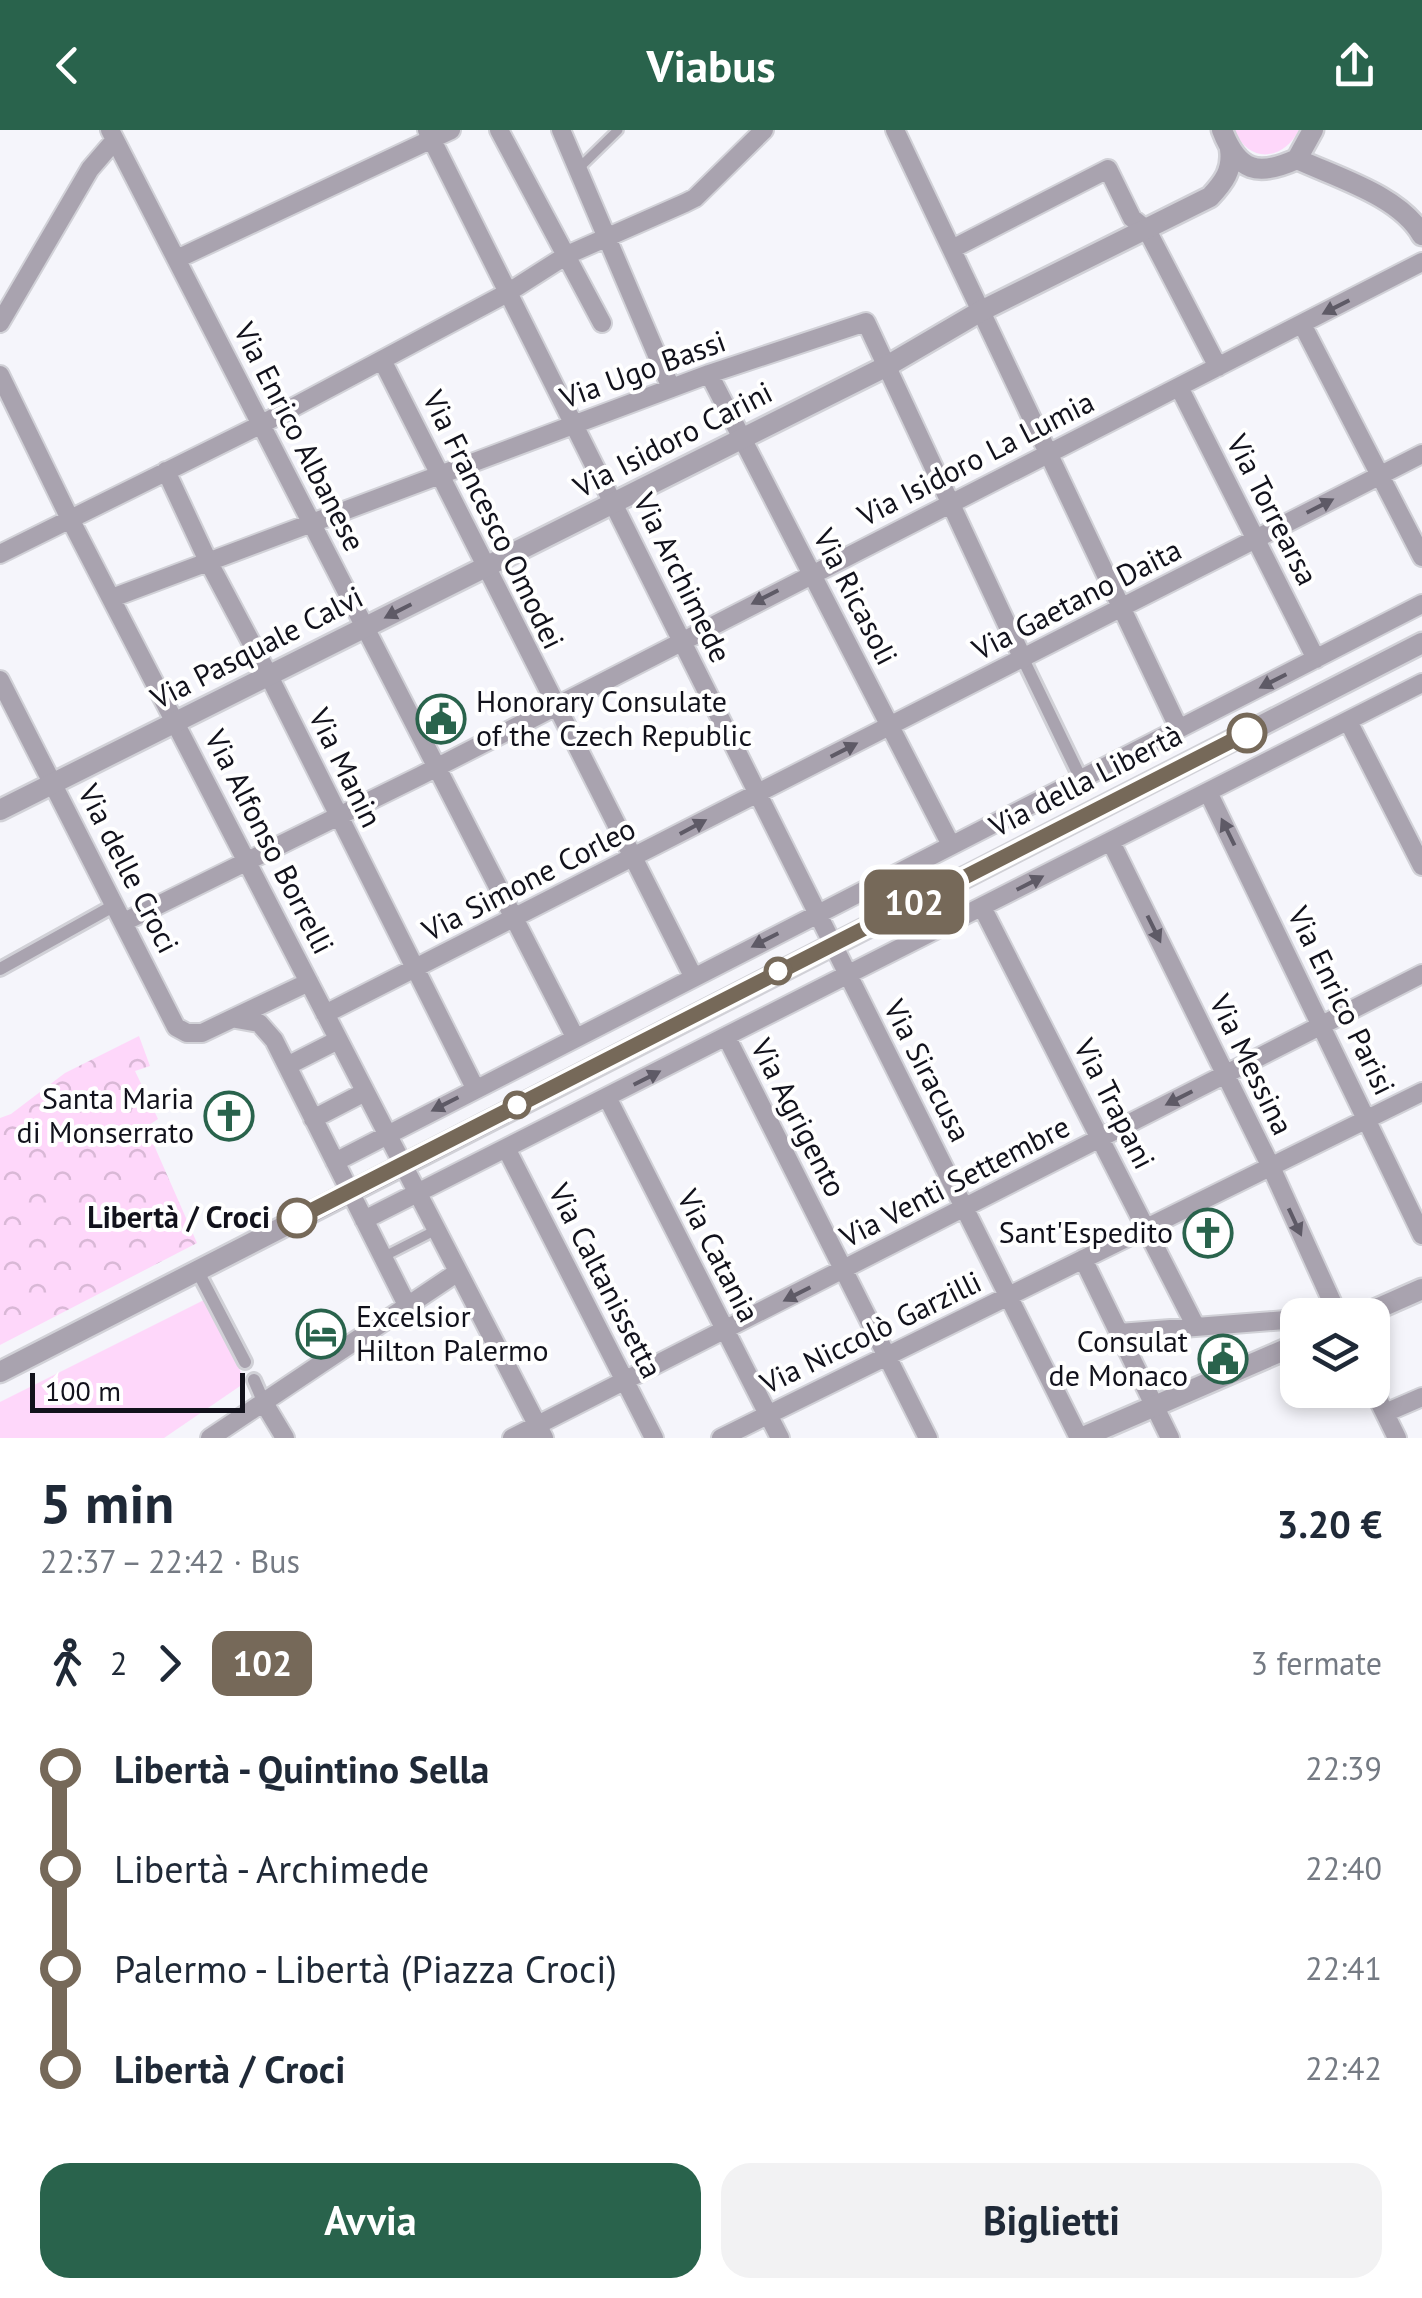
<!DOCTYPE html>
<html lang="it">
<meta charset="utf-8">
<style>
:root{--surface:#fff;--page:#f2f2f3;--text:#1f2937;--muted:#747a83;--accent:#29634c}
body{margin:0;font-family:"PT Sans",sans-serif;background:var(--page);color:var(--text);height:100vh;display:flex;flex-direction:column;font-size:38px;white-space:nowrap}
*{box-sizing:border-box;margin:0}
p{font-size:32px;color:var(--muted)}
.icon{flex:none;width:55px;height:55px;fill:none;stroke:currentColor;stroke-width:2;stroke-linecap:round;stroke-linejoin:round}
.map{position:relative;height:1308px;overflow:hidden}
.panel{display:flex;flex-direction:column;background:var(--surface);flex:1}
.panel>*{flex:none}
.badge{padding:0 20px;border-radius:15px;font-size:35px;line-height:65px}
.controls{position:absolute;left:1280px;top:1168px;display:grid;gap:20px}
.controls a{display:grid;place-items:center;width:110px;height:110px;border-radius:20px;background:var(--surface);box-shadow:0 5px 15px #0003;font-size:50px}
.scale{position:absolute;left:30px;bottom:25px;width:215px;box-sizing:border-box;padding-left:10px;border:5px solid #12121c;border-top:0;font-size:28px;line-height:35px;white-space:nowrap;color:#12121c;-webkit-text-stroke:8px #fff;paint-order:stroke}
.map>.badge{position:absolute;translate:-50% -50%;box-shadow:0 0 0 5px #fff}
.legs{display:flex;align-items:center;gap:15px;height:110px;padding:0 40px;font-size:32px}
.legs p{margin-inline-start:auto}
.overview{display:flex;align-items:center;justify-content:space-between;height:170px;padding:0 40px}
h1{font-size:55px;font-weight:600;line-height:75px}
.cta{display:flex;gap:20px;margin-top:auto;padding:20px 40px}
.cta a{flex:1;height:115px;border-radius:30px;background:var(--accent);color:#fff;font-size:40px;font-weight:600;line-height:115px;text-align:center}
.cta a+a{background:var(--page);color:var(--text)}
ul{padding:0 40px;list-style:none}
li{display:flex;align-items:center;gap:35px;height:100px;font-size:38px}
li i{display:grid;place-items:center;width:15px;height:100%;margin:0 12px;background:currentColor}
li i::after{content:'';width:25px;height:25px;margin:-12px;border:8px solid;border-radius:50%;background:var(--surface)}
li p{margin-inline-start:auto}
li:first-child i{background:linear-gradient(#0000 50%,currentColor 0)}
li:last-child i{background:linear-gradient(currentColor 50%,#0000 0)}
header{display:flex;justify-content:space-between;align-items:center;height:130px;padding:0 40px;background:var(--accent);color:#fff;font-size:45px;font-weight:600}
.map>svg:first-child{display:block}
.green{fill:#fed7fa}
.park{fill:url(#park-crowns)}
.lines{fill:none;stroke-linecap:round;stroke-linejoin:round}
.service-casing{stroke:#d1d1d7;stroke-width:14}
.pedestrian-casing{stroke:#d1d1d7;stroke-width:18}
.minor-casing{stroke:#d1d1d7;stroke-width:22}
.tertiary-casing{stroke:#d1d1d7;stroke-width:25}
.service{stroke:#a9a3af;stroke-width:9}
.pedestrian{stroke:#a9a3af;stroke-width:12}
.minor{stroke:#a9a3af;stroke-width:18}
.tertiary{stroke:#a9a3af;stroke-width:20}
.oneway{fill:#5e5a66}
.line-1-casing{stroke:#fff;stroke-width:22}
.line-1{stroke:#766959;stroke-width:15}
.stop-1-dot{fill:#fff;stroke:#766959;stroke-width:5}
.labels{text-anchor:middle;stroke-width:8;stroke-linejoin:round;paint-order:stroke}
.street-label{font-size:30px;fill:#12121c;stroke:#fff}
.poi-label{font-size:30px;fill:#12121c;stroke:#fff;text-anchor:end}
.stop-label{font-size:30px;font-weight:bold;fill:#12121c;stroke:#fff;text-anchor:end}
</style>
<header><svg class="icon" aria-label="back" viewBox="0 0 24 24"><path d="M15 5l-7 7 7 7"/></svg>Viabus<svg class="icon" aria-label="share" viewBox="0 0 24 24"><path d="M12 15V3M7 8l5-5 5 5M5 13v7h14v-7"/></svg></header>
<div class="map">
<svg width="1422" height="1308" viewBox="0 0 1422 1308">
<defs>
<pattern id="park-crowns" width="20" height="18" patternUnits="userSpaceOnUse" patternTransform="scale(2.5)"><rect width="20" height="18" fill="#fed7fa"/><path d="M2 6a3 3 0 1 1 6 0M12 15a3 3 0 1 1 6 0" fill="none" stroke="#d9b8d6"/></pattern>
</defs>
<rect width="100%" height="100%" fill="#f5f5fb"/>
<path class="green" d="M1234 0H1299C1283 31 1249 34 1234 0Z
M204 1170 246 1252 164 1308H0V1272Z"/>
<path class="park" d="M139 906 150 936 135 941 158 989 146 997 197 1113 0 1215V988L11 984 65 943Z"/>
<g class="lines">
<g class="service-casing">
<path id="service" d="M578 39 618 0
M383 1127 436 1100"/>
</g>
<g class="pedestrian-casing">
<path id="pedestrian" d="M1023 529 1081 649
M0 839 115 775
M197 1140 245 1232
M254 1250 264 1273"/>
</g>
<g class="minor-casing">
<path id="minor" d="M110 0 575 907
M427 0 1079 1308
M499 0 602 193
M561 0 671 258
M895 0 1179 599
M952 119 1108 39 1132 88 1147 100 1218 237
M177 129 451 0
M0 193 90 39 115 10
M1302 194 1422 427
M382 230 693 846
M709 244 951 715
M0 245 70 389 544 1308
M1179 257 1316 529
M166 341 208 431 269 546 475 958
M0 424 262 294 509 162 567 125 685 73 695 68 764 0
M112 468 709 244 866 192 1023 529
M0 550 176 897 187 903H202L309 852
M1348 591 1422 736
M1208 662 1422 1105
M1111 712 1271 1037 1338 1185
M982 777 1196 1197
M124 792 420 646 1422 132
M325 884 1422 324
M236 889 259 893 274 910 408 1177
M727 908 928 1308
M287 936 338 910
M608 969 780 1308
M313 989 365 962
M507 1020 654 1308
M335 1032 1422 474
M364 1090 1422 553
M1083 1129 1170 1308
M1119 1203 1298 1189
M1372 1257 1397 1308
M264 1273 285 1308
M1385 1283 1422 1267
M210 1308 458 1142
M512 1308 1422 844
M721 1308 1422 962"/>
</g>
<g class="tertiary-casing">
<path id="tertiary" d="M1222 0C1238 42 1258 47 1297 29L1313 0
M1297 29C1338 48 1400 66 1422 105
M0 680 887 236 981 181 1210 67C1224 52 1233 40 1230 19
M1363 1185 1422 1159
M0 1242 1422 513
M1081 1308 1298 1214"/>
</g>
<use href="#service" class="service"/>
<use href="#pedestrian" class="pedestrian"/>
<use href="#minor" class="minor"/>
<use href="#tertiary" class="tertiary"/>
</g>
<defs><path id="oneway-solid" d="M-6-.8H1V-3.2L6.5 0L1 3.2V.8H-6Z" transform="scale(2.5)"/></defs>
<g class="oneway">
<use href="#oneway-solid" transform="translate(1336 177) rotate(153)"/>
<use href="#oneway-solid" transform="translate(1320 376) rotate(-27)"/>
<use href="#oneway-solid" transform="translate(765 467) rotate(153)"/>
<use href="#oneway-solid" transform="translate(398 481) rotate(153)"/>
<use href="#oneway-solid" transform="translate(1273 551) rotate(153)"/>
<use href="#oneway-solid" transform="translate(844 620) rotate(-27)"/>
<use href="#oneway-solid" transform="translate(693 697) rotate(-28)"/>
<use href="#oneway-solid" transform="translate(1228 702) rotate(-116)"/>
<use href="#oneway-solid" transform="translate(1030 753) rotate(-27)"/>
<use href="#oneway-solid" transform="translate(1154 799) rotate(64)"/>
<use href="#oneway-solid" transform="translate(765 810) rotate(153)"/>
<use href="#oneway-solid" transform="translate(647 948) rotate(-27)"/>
<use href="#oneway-solid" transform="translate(1179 968) rotate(153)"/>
<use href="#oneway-solid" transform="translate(445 974) rotate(153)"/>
<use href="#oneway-solid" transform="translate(1295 1092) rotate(65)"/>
<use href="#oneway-solid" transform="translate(797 1164) rotate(153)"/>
</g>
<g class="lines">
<g class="line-1-casing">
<path id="line-1" d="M297 1088 1247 603"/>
</g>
<use href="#line-1" class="line-1"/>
</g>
<defs>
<g id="civic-ring" transform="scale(2.5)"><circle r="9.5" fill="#fff" stroke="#29634c" stroke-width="1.5"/><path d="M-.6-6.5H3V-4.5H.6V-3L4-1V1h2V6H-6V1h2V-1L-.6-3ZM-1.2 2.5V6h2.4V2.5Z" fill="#29634c"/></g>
<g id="church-ring" transform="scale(2.5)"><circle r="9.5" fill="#fff" stroke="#29634c" stroke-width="1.5"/><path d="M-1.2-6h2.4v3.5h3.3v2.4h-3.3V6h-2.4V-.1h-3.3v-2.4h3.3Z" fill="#29634c"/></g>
<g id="hotel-ring" transform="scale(2.5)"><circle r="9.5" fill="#fff" stroke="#29634c" stroke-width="1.5"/><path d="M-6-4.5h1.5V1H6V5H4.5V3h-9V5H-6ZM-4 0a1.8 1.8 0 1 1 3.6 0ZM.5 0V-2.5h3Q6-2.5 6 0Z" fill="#29634c"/></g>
</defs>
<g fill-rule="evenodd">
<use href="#civic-ring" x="441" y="589"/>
<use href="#church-ring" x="229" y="986"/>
<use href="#church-ring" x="1208" y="1103"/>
<use href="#hotel-ring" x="321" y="1204"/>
<use href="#civic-ring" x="1223" y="1229"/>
</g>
<g class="stop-1-dot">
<circle cx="1247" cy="603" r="18"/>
<circle cx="778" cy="841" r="12"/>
<circle cx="517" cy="975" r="12"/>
<circle cx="297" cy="1088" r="18"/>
</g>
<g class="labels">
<g class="street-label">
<text transform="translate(643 240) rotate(-20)" y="10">Via Ugo Bassi</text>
<text transform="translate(299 307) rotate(63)" y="10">Via Enrico Albanese</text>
<text transform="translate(673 310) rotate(-27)" y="10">Via Isidoro Carini</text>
<text transform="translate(976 329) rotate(-27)" y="10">Via Isidoro La Lumia</text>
<text transform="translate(1272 380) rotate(63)" y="10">Via Torrearsa</text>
<text transform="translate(493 390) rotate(64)" y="10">Via Francesco Omodei</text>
<text transform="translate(682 448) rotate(64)" y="10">Via Archimede</text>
<text transform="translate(855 467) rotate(63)" y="10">Via Ricasoli</text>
<text transform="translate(1077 470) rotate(-27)" y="10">Via Gaetano Daita</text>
<text transform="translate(257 518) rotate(-27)" y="10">Via Pasquale Calvi</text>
<text transform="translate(345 638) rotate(64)" y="10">Via Manin</text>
<text transform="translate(1086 651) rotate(-27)" y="10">Via della Libertà</text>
<text transform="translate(269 712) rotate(63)" y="10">Via Alfonso Borrelli</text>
<text transform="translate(128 739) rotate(63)" y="10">Via delle Croci</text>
<text transform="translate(529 750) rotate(-27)" y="10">Via Simone Corleo</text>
<text transform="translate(1341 871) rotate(64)" y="10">Via Enrico Parisi</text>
<text transform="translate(1251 935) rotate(64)" y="10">Via Messina</text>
<text transform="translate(927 941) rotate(63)" y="10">Via Siracusa</text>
<text transform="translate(1114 974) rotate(63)" y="10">Via Trapani</text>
<text transform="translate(798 988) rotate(63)" y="10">Via Agrigento</text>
<text transform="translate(955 1052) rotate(-27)" y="10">Via Venti Settembre</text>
<text transform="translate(718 1126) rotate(63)" y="10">Via Catania</text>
<text transform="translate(605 1151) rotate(63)" y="10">Via Caltanissetta</text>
<text transform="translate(871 1203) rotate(-26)" y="10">Via Niccolò Garzilli</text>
</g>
<g class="poi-label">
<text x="476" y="582" text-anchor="start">Honorary Consulate<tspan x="476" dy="34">of the Czech Republic</tspan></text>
<text x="194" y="979">Santa Maria<tspan x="194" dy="34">di Monserrato</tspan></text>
<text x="1173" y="1113">Sant'Espedito</text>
<text x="356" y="1197" text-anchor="start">Excelsior<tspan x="356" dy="34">Hilton Palermo</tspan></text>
<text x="1188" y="1222">Consulat<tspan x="1188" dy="34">de Monaco</tspan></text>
</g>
<g class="stop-label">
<text x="270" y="1098">Libertà / Croci</text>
</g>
</g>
</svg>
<div class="controls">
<a><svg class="icon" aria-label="layers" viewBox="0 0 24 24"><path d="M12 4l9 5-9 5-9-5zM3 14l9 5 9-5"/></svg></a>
</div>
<div class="scale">100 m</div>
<b class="badge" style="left:914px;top:772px;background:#766959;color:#fff">102</b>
</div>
<section class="panel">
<div class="overview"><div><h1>5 min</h1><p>22:37 – 22:42 · Bus</p></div><b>3.20 €</b></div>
<div class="legs"><svg class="icon" aria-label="walk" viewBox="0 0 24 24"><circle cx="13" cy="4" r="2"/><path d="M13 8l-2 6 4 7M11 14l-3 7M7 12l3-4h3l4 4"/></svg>2<svg class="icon" aria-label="forward" viewBox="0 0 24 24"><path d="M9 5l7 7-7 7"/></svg><b class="badge" style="background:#766959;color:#fff">102</b><p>3 fermate</p></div>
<ul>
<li><i style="color:#766959"></i><b>Libertà - Quintino Sella</b><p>22:39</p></li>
<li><i style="color:#766959"></i><span>Libertà - Archimede</span><p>22:40</p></li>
<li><i style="color:#766959"></i><span>Palermo - Libertà (Piazza Croci)</span><p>22:41</p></li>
<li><i style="color:#766959"></i><b>Libertà / Croci</b><p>22:42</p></li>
</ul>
<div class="cta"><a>Avvia</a><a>Biglietti</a></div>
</section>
